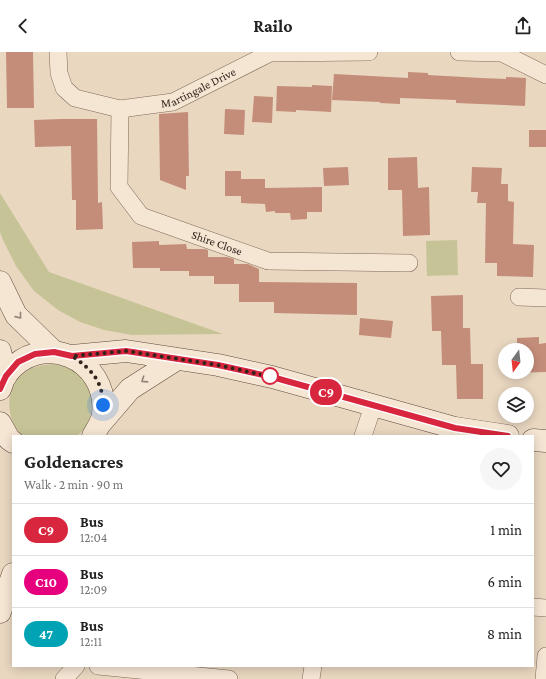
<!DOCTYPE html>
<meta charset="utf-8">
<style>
:root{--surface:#fff;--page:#f6f6f6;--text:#222;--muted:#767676;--line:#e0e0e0}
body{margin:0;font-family:"Crimson Pro",serif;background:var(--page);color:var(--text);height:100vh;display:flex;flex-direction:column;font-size:15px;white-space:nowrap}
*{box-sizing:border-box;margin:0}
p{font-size:13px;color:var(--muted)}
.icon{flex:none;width:22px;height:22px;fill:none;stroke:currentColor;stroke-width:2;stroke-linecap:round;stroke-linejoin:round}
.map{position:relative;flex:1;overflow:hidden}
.details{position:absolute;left:12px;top:383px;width:522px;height:232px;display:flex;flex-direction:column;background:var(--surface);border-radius:0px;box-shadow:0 2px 10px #0003}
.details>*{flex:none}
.badge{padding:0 8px;border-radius:13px;font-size:14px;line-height:26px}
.needle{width:26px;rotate:195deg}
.buttons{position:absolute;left:498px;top:291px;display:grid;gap:8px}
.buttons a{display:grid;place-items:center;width:36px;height:36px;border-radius:50%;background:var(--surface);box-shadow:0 2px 10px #0003;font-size:20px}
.you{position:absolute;width:20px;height:20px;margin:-10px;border:3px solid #fff;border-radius:50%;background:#1a73e8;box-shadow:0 0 0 6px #1a73e833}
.map>.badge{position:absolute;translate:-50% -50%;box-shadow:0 0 0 2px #fff}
.round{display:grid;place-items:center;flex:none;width:42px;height:42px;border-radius:21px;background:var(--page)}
.head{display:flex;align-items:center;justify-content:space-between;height:68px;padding:0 12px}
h1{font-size:19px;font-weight:700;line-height:30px}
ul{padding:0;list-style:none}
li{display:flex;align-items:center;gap:12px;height:52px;padding:0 12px;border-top:1px solid var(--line)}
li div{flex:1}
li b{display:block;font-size:15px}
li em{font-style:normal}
li .badge{min-width:44px;font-weight:700;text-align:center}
header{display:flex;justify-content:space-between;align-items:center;height:52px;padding:0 12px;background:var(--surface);font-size:18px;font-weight:700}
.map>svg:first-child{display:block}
.green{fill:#c6c496}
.building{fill:#c48d7a}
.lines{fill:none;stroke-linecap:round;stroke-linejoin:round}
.street-casing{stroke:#80695a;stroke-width:18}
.secondary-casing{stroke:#624a3d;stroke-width:23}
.street{stroke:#f5e5d3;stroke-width:17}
.secondary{stroke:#f5e5d3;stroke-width:22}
.oneway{stroke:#938478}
.line-casing{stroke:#fff;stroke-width:9}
.line{stroke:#d7263d;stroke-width:6}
.walk{stroke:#31241d;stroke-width:4;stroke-dasharray:0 7.2}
.stop-dot{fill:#fff;stroke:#d7263d;stroke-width:2}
.labels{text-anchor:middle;stroke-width:4;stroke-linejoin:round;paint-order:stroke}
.street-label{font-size:12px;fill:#31241d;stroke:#f1e2cf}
</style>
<header><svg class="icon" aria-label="back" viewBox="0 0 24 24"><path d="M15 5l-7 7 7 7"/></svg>Railo<svg class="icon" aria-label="share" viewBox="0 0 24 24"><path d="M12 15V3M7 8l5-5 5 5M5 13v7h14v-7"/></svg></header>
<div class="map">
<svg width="546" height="627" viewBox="0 0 546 627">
<rect width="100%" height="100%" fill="#e9d7c0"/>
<path class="green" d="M0 141 49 220 223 282 132 283 104 278 80 270 58 258 34 239 16 214 3 188 0 180Z
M457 188 458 223 427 224 426 189Z
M53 312C62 314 70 315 77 321 96 336 97 369 77 384H23C4 367 4 333 27 319 35 314 43 313 53 312Z"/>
<path class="building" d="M6 0H33L34 56H7Z
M408 20 428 21V23L481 26 506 27V25L526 26 525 54 456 51V48L400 46V52L380 51V50L332 48 334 22 408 26Z
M312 33 332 34 331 60 296 58V60L276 59 277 34 312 35Z
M254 44 273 45 272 71 252 70Z
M225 57 245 58 244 83 224 82Z
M188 60 189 124H186V138L160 128 159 62Z
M61 67H97L98 151 102 150 103 177 76 178V148H72L71 94 35 95 34 68Z
M529 78H546V95H529Z
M417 105 418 136 429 135 430 183 403 184 402 138H388V106Z
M348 115 349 133 324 134 323 116Z
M472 115 502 116 501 132H508V149L514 150 513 192 534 193 533 225 497 224V211H485L486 151H477L478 140H471Z
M225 119H241V127H265V136L322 135V160H307V167L291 168 290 161H275V159L266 160 265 152 241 151V144H225Z
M159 189V193L186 192 187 197H204L208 198V205H227L234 207V212H248L259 217V230L357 231V263L274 261V250H239V232H214V224H189V219H160V216H133L132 190Z
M463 243V276H470L471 312H483V347H457L456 313H442L441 279H432L431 244Z
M360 266 393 269 391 286 359 283Z
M539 285V292L546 291V320L509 321V320H527V298H508V293H517V286Z"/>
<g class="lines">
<g class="street-casing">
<g id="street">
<path id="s1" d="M58 0 59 21 64 36 75 46 120 57 173 50 270 1 369 0"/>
<path d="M459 0 502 1 546 23"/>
<path id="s2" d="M120 57 119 135 141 164 268 209 409 211"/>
<path d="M519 245 546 246"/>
<path d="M363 384 373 354"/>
<path d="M533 555 546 556"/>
<path d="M98 614 229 627"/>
<path d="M64 627 76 614"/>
<path d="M311 627 313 614"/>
<path d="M544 627 546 604"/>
</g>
</g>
<g class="secondary-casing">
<path id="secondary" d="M0 230 16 263 54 300
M0 299 6 324
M72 304 126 299 218 313 272 325 455 376 508 384
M0 337C2 333 3 327 6 323 40 277 109 306 103 362 102 370 97 377 93 384
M0 371 9 387 13 390
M100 372 130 337 177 307
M533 388 546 389
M0 560 13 522"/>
</g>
<use href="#street" class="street"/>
<use href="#secondary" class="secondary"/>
</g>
<defs><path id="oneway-chevron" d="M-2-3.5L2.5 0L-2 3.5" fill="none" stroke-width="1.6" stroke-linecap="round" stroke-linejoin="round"/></defs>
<g class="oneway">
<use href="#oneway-chevron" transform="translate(19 264) rotate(51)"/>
<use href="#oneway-chevron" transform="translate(144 328) rotate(147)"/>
</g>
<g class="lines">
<g class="line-casing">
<path id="line" d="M0 337 6 324 18 310 35 302 54 300 72 304 126 299 218 313 272 325 455 376 508 384"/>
</g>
<use href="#line" class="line"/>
<path class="walk" d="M103 353C103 329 91 317 72 304L126 299 218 313 272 325 270 324"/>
</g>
<circle class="stop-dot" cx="270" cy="324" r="8"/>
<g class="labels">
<g class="street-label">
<text dy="4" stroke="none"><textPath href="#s1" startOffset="180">Martingale Drive</textPath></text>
<text dy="4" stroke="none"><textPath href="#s2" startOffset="195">Shire Close</textPath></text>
</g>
</g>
</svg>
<div class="buttons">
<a><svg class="needle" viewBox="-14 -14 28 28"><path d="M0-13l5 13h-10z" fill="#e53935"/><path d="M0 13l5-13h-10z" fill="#767676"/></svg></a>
<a><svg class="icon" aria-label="layers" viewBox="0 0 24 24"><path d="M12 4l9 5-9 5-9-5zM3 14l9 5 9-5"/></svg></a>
</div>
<div class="you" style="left:103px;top:353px"></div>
<b class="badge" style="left:326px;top:340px;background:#d7263d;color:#fff">C9</b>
<section class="details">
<div class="head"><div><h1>Goldenacres</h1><p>Walk · 2 min · 90 m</p></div><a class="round"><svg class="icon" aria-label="heart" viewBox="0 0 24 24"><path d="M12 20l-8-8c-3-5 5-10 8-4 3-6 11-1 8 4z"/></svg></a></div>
<ul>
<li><span class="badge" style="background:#d7263d;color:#fff">C9</span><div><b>Bus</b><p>12:04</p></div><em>1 min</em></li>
<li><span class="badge" style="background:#e6007e;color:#fff">C10</span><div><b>Bus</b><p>12:09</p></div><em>6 min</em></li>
<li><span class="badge" style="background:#00a3b4;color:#fff">47</span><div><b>Bus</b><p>12:11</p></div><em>8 min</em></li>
</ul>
</section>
</div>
